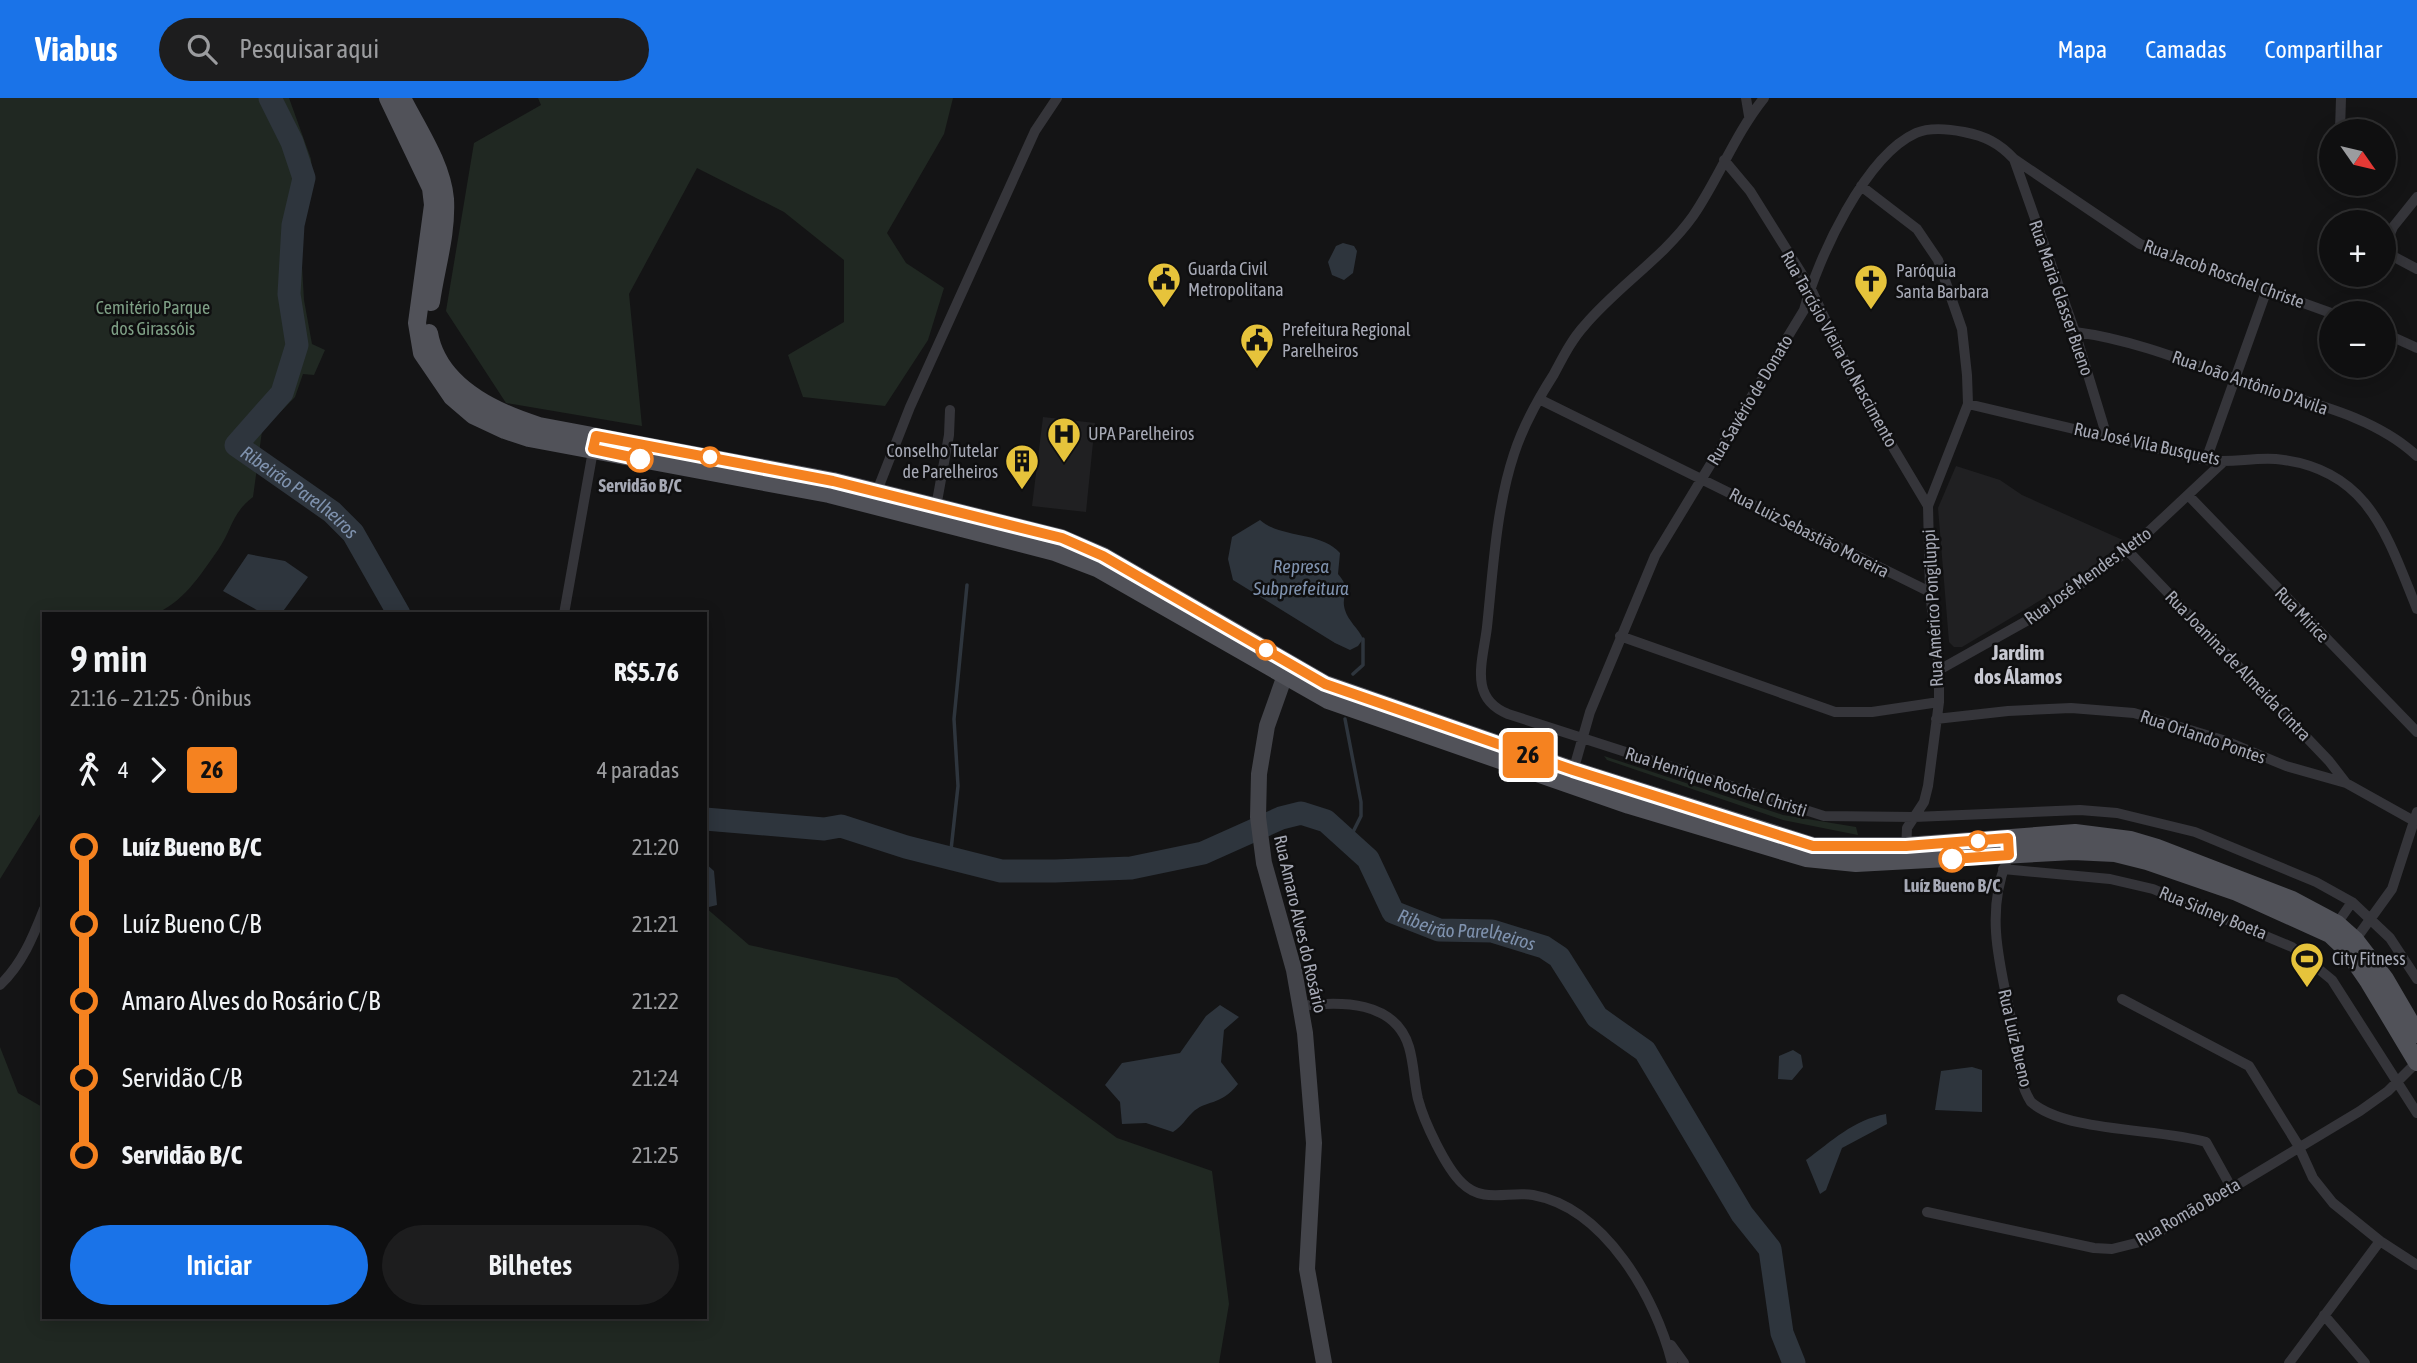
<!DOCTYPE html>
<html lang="pt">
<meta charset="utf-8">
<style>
:root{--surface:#0f0f10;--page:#1d1d1e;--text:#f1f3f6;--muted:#9b9c9f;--line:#2f2f30;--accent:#1a73e8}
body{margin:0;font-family:"Asap Condensed",sans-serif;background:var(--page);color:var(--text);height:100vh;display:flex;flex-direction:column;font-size:26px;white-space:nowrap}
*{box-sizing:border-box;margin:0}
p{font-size:23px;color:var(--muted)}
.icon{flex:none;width:38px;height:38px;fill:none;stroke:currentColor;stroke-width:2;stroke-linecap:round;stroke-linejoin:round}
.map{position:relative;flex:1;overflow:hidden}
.details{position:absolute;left:42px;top:514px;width:665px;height:707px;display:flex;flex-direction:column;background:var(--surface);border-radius:0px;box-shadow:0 4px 18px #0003,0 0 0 2px var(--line)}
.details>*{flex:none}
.badge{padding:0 14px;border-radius:5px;font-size:24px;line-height:46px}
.needle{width:46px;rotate:124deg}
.buttons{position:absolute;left:2319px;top:21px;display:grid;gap:14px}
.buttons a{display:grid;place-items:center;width:77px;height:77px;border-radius:50%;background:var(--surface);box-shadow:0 4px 18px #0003,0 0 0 2px var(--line);font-size:35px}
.map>.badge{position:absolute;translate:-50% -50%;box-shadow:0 0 0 4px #fff}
.legs{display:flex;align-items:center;gap:10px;height:77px;padding:0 28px;font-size:23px}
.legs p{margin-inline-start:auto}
.summary{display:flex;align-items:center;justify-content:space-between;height:119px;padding:0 28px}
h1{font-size:38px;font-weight:600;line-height:52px}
.cta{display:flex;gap:14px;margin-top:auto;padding:14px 28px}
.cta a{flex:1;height:80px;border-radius:42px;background:var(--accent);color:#fff;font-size:28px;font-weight:600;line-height:80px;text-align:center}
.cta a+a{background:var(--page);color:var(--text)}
ul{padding:0 28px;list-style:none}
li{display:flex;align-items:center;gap:24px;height:77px;font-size:26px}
li i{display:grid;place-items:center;width:10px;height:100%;margin:0 9px;background:currentColor}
li i::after{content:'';width:18px;height:18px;margin:-9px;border:5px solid;border-radius:50%;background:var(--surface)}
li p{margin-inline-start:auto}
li:first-child i{background:linear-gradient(#0000 50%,currentColor 0)}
li:last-child i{background:linear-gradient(currentColor 50%,#0000 0)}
header{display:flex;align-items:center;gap:42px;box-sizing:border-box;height:98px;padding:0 35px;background:var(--accent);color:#fff}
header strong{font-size:33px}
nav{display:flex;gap:38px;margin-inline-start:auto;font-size:24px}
.search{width:490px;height:63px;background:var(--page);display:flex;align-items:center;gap:18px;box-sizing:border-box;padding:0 24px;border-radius:38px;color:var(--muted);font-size:26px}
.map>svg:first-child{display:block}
.built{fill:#202022}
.green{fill:#202822}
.water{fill:#2e353d}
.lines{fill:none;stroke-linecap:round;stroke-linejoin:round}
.stream{stroke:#2e353d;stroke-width:3.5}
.river{stroke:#2e353d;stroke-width:23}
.street{stroke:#35353a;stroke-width:10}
.secondary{stroke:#43444a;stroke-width:16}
.primary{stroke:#515259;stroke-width:18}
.line-1-casing{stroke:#fff;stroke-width:16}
.line-1{stroke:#f58220;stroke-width:10}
.stop-1-dot{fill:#fff;stroke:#f58220;stroke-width:3.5}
.labels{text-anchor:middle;stroke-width:5;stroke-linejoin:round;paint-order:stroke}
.poi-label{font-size:18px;fill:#a6a9b5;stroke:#0f0f10;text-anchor:start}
.street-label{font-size:18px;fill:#a6a9b5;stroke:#0f0f10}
.park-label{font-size:18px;fill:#7e9f85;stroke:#0f0f10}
.stop-label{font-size:18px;font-weight:bold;fill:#a6a9b5;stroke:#0f0f10}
.water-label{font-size:19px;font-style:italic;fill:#7f92ae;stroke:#0f0f10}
.quarter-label{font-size:21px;font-weight:bold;fill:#c7c8d1;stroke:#0f0f10}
</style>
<header>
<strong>Viabus</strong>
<div class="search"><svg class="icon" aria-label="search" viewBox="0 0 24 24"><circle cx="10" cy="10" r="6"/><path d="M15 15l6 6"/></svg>Pesquisar aqui</div>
<nav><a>Mapa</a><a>Camadas</a><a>Compartilhar</a></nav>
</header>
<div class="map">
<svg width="2417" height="1265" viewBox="0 0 2417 1265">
<rect width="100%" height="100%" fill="#141415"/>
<path class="built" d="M1043 319 1095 325 1086 414 1032 408Z
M1956 368 2000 382 2022 397 2125 443 2078 480 1962 549H1954L1949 544 1938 410Z"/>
<path class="green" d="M0 0H289L311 61 313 86 299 116 304 202 312 246 325 252 314 277 303 276 295 299 262 333 253 399C231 416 233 430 218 452 201 476 182 507 153 516 135 521 67 516 44 516V710L0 781Z
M538 0H953L944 36 887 135 906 165 944 190 928 242 885 308 803 299 788 257 844 224V162L784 114 697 70 629 196 642 328 506 305 446 213 474 45 541 7Z
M1604 658 1783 717 1856 729 1858 737 1783 722 1607 662Z
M705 809 749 847 897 880 1117 1040 1212 1073 1229 1206 1219 1265H0V949L18 995 44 1010V1220H705Z"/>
<path class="water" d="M1343 145 1354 148 1357 153 1353 175 1344 182 1332 177 1328 164 1336 148Z
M1260 422C1282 441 1321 433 1340 455L1338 476C1353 493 1340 496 1345 512 1348 523 1359 531 1363 541L1358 548 1350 552 1335 545 1233 482 1228 461 1232 439Z
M248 456 285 463 308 479 281 516H264L223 493Z
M705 765 714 773 717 807 705 810Z
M1220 907 1239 919 1224 932 1221 964 1238 986C1220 1009 1206 1001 1192 1015 1185 1022 1182 1028 1173 1034L1146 1025 1122 1026 1120 1004 1105 987 1122 965 1180 955 1206 918Z
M1793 952 1801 957 1803 969 1792 982 1778 981 1779 958Z
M1972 969 1982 972V1014L1935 1012 1941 973Z
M1886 1016 1887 1026 1842 1050 1826 1092 1820 1096 1806 1062C1832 1043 1853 1022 1886 1016Z"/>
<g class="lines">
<path class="stream" d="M1353 576 1363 567V541
M1345 621 1361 704V718L1349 742
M950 761 958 688 954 621 967 487"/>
<g class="river">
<path id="s1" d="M270 0 292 44 304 80 293 127 289 196 297 247 282 295 236 347 332 414 353 435 399 516"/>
<path id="s2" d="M705 721 824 731 841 728 906 749 1001 773H1055L1131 770 1203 755 1281 720 1301 715 1326 723 1368 761 1393 814 1439 832 1492 833 1544 849 1559 859 1597 919 1645 953 1742 1116 1770 1151 1782 1235 1794 1265"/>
</g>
<path class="street" d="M1746 0 1749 18
M1764 0C1735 36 1719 80 1693 118 1663 160 1618 188 1585 227 1572 241 1563 259 1554 276 1538 301 1523 328 1514 356 1496 410 1493 473 1487 529 1483 563 1468 600 1508 616L1824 718 1914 719 2080 712 2117 715 2195 734 2316 784 2352 804 2390 840 2417 881
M2340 32 2341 0
M2014 61 2075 234 2107 339
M1724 62 1750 93 1810 189 1857 289 1928 408
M1861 88 1917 131 1938 162 1962 231 1967 277 1968 306 1928 408 1930 494 1939 572V604L1928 688 1924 704 1907 730 1906 753
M2417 99 2393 129 2384 150 2387 155 2417 171
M2075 234C2130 241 2183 262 2235 281 2294 302 2369 313 2417 358
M2384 235 2417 250
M1539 301 1930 494
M1968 306 2206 362C2230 366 2252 359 2276 361 2369 370 2387 438 2417 511
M2206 362 2267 191
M877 393 910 309 1035 33 1057 0
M2188 397 2417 634
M936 409 949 337 950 312
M2128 453 2329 663 2346 685
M564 516 594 347
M1620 538 1835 614H1872L1939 604
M1939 572 2037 517 2128 453 2222 365
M1936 621 2008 613 2071 610 2134 615 2226 643 2286 668 2346 685 2414 723
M1572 677 1590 614 1655 458 1804 212C1818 160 1865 58 1916 35 1930 29 1949 31 1964 34 1985 38 1999 45 2014 61L2140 146 2331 215
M2006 765C1983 822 2004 880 2014 936 2018 959 2018 984 2031 1004 2067 1035 2160 1030 2206 1044L2231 1089
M2003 771 2110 781 2153 791 2292 849 2332 882 2417 1015
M2334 830 2352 804
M2353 845 2392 791 2417 714
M0 887C22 866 33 839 44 811
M2122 901 2249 968 2298 1047 2313 1080 2333 1105 2380 1143 2417 1167
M1301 908C1340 903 1395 902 1409 949 1414 966 1414 984 1418 1001 1424 1024 1446 1070 1462 1085 1483 1106 1508 1093 1533 1097 1605 1110 1656 1200 1672 1265
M1927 1114 2094 1150 2112 1151 2144 1143 2360 1013 2388 993 2417 964
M2324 1217 2365 1265
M1671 1247 1684 1265
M2289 1265 2380 1143"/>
<path class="secondary" d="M1289 566 1267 628 1259 676 1258 719 1264 765 1294 872 1305 935 1314 1045 1307 1171 1324 1265"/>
<path class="primary" d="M388 0 431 90 433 107 417 225 422 255 452 299 473 317 505 332 529 340 829 396 1055 454 1097 470 1328 602 1629 707 1806 760 1856 765 2073 753 2115 755 2147 763 2237 794 2330 836 2347 852 2369 884 2417 964
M402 0C417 30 442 66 445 101 447 136 436 169 431 204
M429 235C438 288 494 314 539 328L833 383 1061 440 1103 458 1325 586 1573 672 1813 748H1906L2075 735 2130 742 2157 750 2292 802 2337 826 2355 842 2385 881 2417 936"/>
</g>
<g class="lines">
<g class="line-1-casing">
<path id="line-1" d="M640 361 593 351 596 338 833 383 1062 440 1103 458 1325 586 1573 672 1813 748H1906L2008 740 2009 757 1952 761"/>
</g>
<use href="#line-1" class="line-1"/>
</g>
<defs>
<g id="civic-pin" transform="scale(1.75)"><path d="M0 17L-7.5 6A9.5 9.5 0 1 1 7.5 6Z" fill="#e6c33b" stroke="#0f0f10"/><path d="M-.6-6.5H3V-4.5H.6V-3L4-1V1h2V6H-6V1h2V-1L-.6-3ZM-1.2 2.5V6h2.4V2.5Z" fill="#111"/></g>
<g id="church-pin" transform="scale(1.75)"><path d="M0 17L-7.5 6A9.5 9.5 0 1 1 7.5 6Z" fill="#e6c33b" stroke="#0f0f10"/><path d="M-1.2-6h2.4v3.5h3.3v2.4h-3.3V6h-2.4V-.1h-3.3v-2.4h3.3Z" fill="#111"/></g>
<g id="hospital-pin" transform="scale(1.75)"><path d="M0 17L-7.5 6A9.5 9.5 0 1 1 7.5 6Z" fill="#e6c33b" stroke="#0f0f10"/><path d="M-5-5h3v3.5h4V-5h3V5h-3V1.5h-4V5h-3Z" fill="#111"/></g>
<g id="building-pin" transform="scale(1.75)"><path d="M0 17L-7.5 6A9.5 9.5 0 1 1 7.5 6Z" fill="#e6c33b" stroke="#0f0f10"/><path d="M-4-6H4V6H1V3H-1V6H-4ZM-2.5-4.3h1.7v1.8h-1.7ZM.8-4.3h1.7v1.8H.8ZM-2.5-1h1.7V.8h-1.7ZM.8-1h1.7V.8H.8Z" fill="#111"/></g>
<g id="stadium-pin" transform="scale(1.75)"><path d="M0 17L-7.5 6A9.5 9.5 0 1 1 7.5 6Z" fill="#e6c33b" stroke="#0f0f10"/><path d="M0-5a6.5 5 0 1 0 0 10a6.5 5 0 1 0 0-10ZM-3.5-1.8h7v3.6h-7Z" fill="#111"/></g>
</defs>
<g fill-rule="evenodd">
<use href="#civic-pin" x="1164" y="181"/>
<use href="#church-pin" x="1871" y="183"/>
<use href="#civic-pin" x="1257" y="242"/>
<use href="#hospital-pin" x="1064" y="336"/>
<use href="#building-pin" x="1022" y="363"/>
<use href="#stadium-pin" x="2307" y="861"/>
</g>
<g class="stop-1-dot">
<circle cx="710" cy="359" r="9"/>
<circle cx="640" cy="361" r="12"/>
<circle cx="1266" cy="552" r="9"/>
<circle cx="1978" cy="743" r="9"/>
<circle cx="1952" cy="761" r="12"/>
</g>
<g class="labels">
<g class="poi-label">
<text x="1188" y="177">Guarda Civil<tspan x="1188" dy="21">Metropolitana</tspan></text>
<text x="1896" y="179">Paróquia<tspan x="1896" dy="21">Santa Barbara</tspan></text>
<text x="1282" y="238">Prefeitura Regional<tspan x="1282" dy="21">Parelheiros</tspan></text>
<text x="1088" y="342">UPA Parelheiros</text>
<text x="998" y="359" text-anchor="end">Conselho Tutelar<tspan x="998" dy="21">de Parelheiros</tspan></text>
<text x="2332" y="867">City Fitness</text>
</g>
<g class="street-label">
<text transform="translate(2224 176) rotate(20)" y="6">Rua Jacob Roschel Christe</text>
<text transform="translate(2061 200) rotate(71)" y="6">Rua Maria Glasser Bueno</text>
<text transform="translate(1839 251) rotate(61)" y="6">Rua Tarcísio Vieira do Nascimento</text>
<text transform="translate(2250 285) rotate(19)" y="6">Rua João Antônio D'Avila</text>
<text transform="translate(1750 302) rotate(-59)" y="6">Rua Savério de Donato</text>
<text transform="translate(2147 346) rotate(12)" y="6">Rua José Vila Busquets</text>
<text transform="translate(1809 435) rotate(27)" y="6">Rua Luiz Sebastião Moreira</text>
<text transform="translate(2088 478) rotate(-36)" y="6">Rua José Mendes Netto</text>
<text transform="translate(1933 510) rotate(-93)" y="6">Rua Américo Pongiluppi</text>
<text transform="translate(2302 517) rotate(46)" y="6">Rua Mirice</text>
<text transform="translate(2238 568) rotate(46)" y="6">Rua Joanina de Almeida Cintra</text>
<text transform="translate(2203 639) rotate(19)" y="6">Rua Orlando Pontes</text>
<text transform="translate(1716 684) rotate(18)" y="6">Rua Henrique Roschel Christi</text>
<text transform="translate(2213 815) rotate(22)" y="6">Rua Sidney Boeta</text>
<text transform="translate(1300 826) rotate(77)" y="6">Rua Amaro Alves do Rosário</text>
<text transform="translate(2015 940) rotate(77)" y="6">Rua Luiz Bueno</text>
<text transform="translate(2188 1114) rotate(-30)" y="6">Rua Romão Boeta</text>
</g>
<g class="park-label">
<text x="153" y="216">Cemitério Parque<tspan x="153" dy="21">dos Girassóis</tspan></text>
</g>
<g class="stop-label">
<text x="640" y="394">Servidão B/C</text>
<text x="1952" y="794">Luíz Bueno B/C</text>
</g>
<g class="water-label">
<text dy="7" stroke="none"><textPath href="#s1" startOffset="455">Ribeirão Parelheiros</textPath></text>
<text x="1301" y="475">Represa<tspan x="1301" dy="22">Subprefeitura</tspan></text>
<text dy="7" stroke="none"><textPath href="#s2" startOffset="831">Ribeirão Parelheiros</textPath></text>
</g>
<g class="quarter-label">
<text x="2018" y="562">Jardim<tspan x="2018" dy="24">dos Álamos</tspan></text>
</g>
</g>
</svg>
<div class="buttons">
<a><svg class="needle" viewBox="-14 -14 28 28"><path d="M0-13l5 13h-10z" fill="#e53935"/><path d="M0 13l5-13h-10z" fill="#9b9c9f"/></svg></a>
<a>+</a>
<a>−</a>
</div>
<b class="badge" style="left:1528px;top:657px;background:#f58220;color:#111">26</b>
<section class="details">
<div class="summary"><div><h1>9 min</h1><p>21:16 – 21:25 · Ônibus</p></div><b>R$5.76</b></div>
<div class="legs"><svg class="icon" aria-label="walk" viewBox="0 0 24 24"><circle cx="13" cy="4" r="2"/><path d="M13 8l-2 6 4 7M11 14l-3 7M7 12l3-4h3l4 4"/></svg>4<svg class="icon" aria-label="forward" viewBox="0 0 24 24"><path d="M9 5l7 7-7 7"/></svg><b class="badge" style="background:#f58220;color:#111">26</b><p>4 paradas</p></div>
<ul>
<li><i style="color:#f58220"></i><b>Luíz Bueno B/C</b><p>21:20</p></li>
<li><i style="color:#f58220"></i><span>Luíz Bueno C/B</span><p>21:21</p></li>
<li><i style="color:#f58220"></i><span>Amaro Alves do Rosário C/B</span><p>21:22</p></li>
<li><i style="color:#f58220"></i><span>Servidão C/B</span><p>21:24</p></li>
<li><i style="color:#f58220"></i><b>Servidão B/C</b><p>21:25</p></li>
</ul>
<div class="cta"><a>Iniciar</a><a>Bilhetes</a></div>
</section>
</div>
